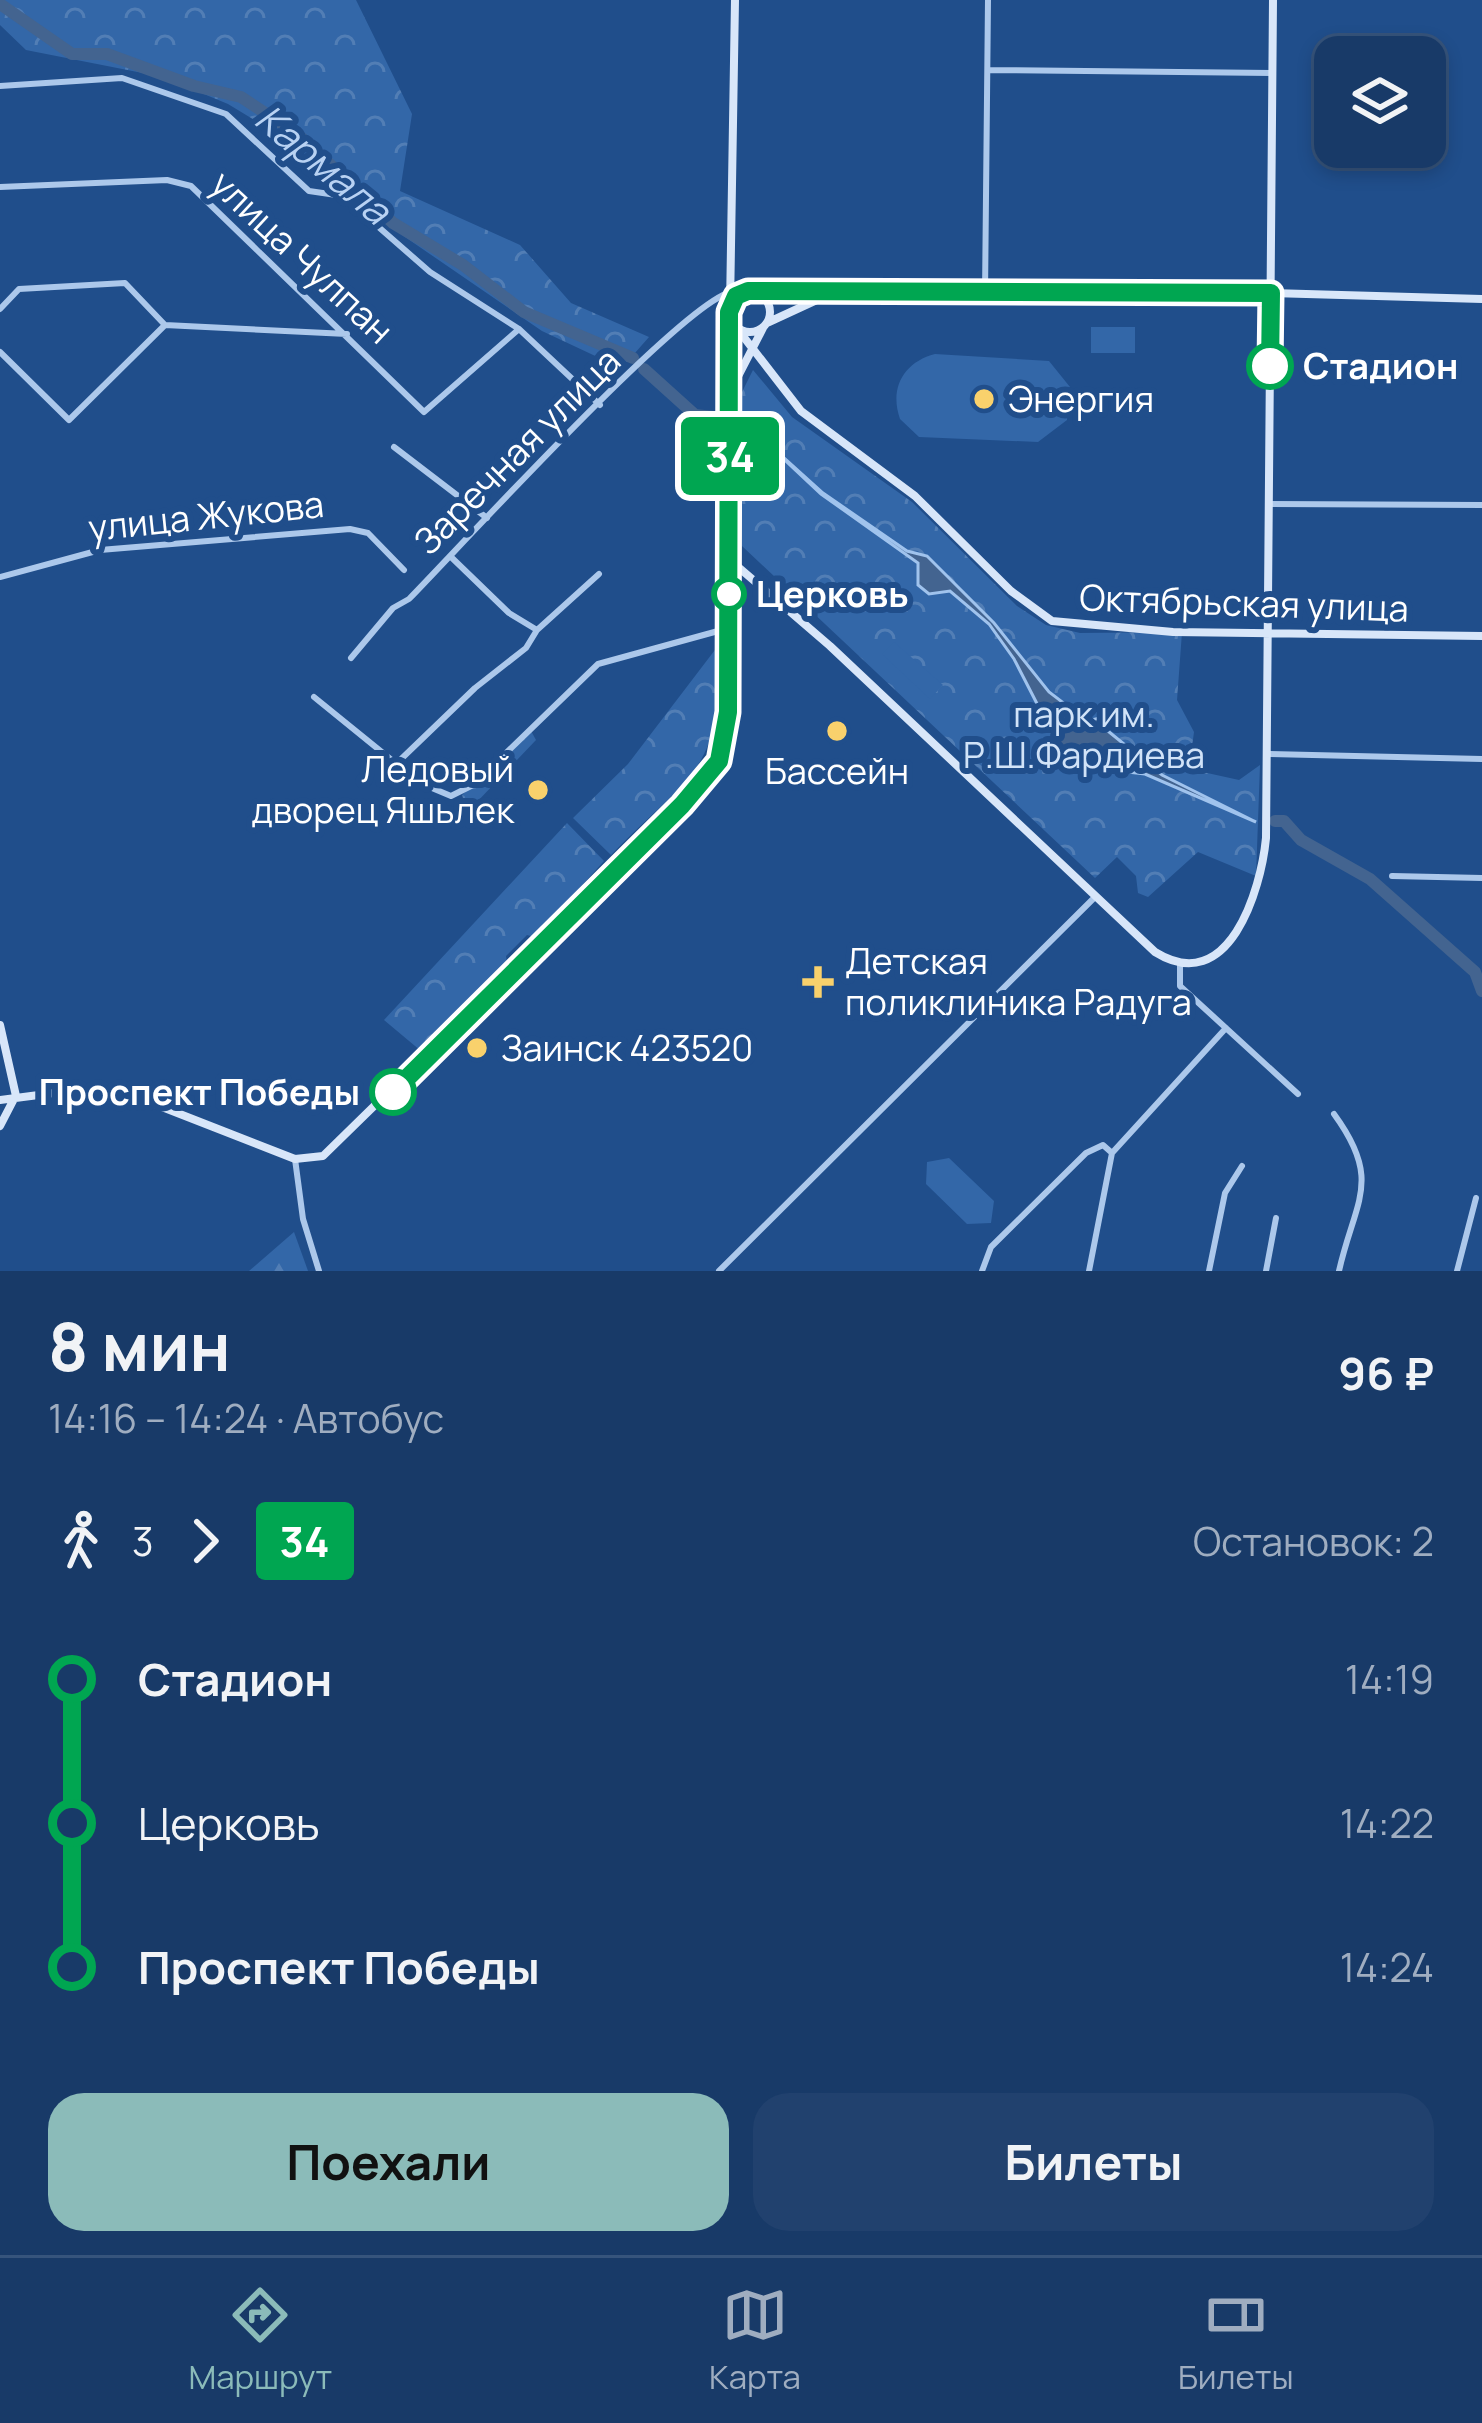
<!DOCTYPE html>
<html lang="ru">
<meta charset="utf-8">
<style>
:root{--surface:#183a68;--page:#21416e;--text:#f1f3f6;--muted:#9fadc0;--line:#36547c;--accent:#8bbbb9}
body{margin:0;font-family:Manrope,sans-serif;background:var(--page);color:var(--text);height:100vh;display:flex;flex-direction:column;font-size:45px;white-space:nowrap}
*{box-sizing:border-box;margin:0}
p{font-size:39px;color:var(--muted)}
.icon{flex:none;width:66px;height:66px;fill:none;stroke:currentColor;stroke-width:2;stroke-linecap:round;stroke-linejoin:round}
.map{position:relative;height:1271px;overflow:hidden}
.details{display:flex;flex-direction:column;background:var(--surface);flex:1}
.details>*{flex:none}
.badge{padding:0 24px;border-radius:9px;font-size:42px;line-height:78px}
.fabs{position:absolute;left:1314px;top:36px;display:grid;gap:24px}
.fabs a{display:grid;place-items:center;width:132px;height:132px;border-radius:24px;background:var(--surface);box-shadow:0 6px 18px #0003,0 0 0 3px var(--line);font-size:60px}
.map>.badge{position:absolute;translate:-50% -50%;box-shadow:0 0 0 6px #fff}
.legs{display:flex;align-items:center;gap:18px;height:132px;padding:0 48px;font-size:39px}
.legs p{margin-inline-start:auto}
.summary{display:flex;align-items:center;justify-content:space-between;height:204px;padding:0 48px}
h1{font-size:66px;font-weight:700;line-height:90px}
.action{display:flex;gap:24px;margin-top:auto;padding:24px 48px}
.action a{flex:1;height:138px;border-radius:36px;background:var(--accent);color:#111;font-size:48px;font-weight:700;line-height:138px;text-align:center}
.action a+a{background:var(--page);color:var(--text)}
ul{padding:0 48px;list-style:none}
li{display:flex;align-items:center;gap:42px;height:144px;font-size:45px}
li i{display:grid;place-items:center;width:18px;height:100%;margin:0 15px;background:currentColor}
li i::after{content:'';width:30px;height:30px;margin:-15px;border:9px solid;border-radius:50%;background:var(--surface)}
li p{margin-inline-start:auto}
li:first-child i{background:linear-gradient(#0000 50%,currentColor 0)}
li:last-child i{background:linear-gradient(currentColor 50%,#0000 0)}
.menu{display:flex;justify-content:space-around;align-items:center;height:168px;border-top:3px solid var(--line);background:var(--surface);font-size:33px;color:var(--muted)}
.menu a{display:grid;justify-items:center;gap:6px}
.menu .on{color:var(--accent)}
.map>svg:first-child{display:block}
.grass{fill:url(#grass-dots)}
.forest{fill:url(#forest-firs)}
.park{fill:url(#park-crowns)}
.pitch{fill:#3367a8}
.water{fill:#436490;stroke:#a0c3ed;stroke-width:3}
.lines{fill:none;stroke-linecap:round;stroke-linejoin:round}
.river{stroke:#436490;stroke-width:12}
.street{stroke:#acc8eb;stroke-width:6}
.secondary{stroke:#d8e6f9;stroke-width:8}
.line-1-casing{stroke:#fff;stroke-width:27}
.line-1{stroke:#00a651;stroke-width:18}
.stop-1-dot{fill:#fff;stroke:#00a651;stroke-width:6}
.poi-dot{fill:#f9d16c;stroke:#204e8b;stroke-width:4.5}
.labels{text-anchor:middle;stroke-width:12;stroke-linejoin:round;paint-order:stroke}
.street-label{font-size:36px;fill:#fff;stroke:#204e8b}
.stop-label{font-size:36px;font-weight:bold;fill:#fff;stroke:#204e8b;text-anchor:start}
.poi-label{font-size:36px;fill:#fff;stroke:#204e8b;text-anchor:start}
.park-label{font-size:36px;fill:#d1e3f8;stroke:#204e8b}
.water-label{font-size:39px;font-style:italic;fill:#b8d2f3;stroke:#204e8b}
</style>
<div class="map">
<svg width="1482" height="1271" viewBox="0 0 1482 1271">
<defs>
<pattern id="grass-dots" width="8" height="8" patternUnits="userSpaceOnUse" patternTransform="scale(3)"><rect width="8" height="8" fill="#3367a8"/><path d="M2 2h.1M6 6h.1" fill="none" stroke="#527eb5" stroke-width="1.8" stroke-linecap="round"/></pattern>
<pattern id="forest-firs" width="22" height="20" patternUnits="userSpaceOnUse" patternTransform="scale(3)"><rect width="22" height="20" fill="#3367a8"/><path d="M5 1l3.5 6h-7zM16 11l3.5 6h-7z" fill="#527eb5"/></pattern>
<pattern id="park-crowns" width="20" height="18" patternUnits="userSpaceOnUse" patternTransform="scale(3)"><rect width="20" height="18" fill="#3367a8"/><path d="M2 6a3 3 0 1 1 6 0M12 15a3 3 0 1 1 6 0" fill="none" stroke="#527eb5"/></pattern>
</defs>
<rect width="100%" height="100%" fill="#204e8b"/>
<path class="grass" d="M531 731 536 740 474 805 465 804 462 795Z"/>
<path class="forest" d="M294 1232 308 1271H249Z"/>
<path class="park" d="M0 0H356L412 114 400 191 520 245 571 303 649 337 627 362 606 361 542 331 392 228 292 143 228 104 163 77 26 50 0 25Z
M753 370 792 417 912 502 1017 606 1046 625 1080 633 1182 632 1177 700 1194 732 1189 769 1239 780 1260 765 1256 876 1198 852 1148 897 1138 893 1136 876 1117 857 1095 878 742 546 740 396Z
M721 642C720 775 696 768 611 855L573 818 628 764Z
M567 823 604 861 535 937 527 935 506 956 507 964 421 1051 384 1020Z"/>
<path class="pitch" d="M1091 327H1135V353H1091Z
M935 354 1049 361 1070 387 1067 420 1038 442 919 437 900 419C889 388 904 362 935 354Z
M894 642 943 685 930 699 882 654Z
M949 1158 994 1201 991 1223 967 1224 926 1184 927 1162Z"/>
<path class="water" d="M741 419 823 493 907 551 927 556 994 623 1049 692 1087 721 1100 718 1103 727 1162 775 1256 822 1145 774 1084 767 1065 758 1014 659 989 624 950 591 929 594 918 585V563L821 494Z"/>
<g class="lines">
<path class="river" d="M0 4 72 54H107L194 86 241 97 297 134 393 223 463 265 524 312 633 358
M644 369 695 415 722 418
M1275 821H1284L1301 840 1370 879 1475 972 1482 991"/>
<path class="street" d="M988 70 1272 73
M0 86 122 78 226 114 309 191 343 196 430 272 519 329 600 405
M0 187 167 180 191 186 424 412 519 329
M985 295 988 0
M0 309 19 289 125 283 165 325
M0 352 69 420 165 325 347 334
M394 447 487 518
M1270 504 1482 505
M450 556 509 613 537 630
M0 577 100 550 350 529 368 533 404 570
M351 658 393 608 409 599C460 547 681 304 731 292
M314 697 420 783 451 796 473 785 598 664 729 628
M1267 754 1482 759
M397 763 475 688 526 648 537 630 599 574
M1392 876 1482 878
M1180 963V986L1298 1094
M1334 1114C1383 1181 1355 1200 1339 1271
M295 1159 303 1219 319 1271
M719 1271 1094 898
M982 1271 991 1247 1086 1153 1103 1145 1112 1153
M1089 1271 1112 1153 1226 1028
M1209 1271 1225 1193 1242 1166
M1266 1271 1276 1218
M1457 1271 1476 1198"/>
<path class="secondary" d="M730 312a20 20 0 1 1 40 0a20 20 0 1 1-40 0Z
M760 294 1271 293 1482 299
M730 307 735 0
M769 322 821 298
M736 327 801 411 915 496 1011 591 1052 621 1173 632 1482 636
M731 390 763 328
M730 560 830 646 1155 952C1229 998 1261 890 1266 838L1273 0
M0 1025 16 1096
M0 1100 77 1090 121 1091 295 1159 323 1156 682 805 714 770 727 731 730 316
M0 1126 15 1097"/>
</g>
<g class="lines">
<g class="line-1-casing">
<path id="line-1" d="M393 1092 682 805 719 761 728 712 729 312 736 296 748 291 1271 293 1270 366"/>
</g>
<use href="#line-1" class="line-1"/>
</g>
<g class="stop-1-dot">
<circle cx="1270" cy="366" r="21"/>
<circle cx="729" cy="594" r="15"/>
<circle cx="393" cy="1092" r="21"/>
</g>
<g class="poi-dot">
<circle cx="984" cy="399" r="12"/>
<circle cx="837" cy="731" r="12"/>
<circle cx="538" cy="790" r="12"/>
<path d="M812 964h12v12h12v12h-12v12h-12v-12h-12v-12h12z"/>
<circle cx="477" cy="1048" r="12"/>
</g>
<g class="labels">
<g class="street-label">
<text transform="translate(302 257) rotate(43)" y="13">улица Чулпан</text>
<text transform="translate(517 451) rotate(-45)" y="13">Заречная улица</text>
<text transform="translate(206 516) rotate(-6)" y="13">улица Жукова</text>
<text transform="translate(1244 603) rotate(2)" y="13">Октябрьская улица</text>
</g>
<g class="stop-label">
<text x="1303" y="379">Стадион</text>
<text x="756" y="607">Церковь</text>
<text x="360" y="1105" text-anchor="end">Проспект Победы</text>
</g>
<g class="poi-label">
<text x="1008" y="412">Энергия</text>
<text x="514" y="782" text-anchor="end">Ледовый<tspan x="514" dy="41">дворец Яшьлек</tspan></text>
<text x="837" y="784" text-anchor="middle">Бассейн</text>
<text x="845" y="974">Детская<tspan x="845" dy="41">поликлиника Радуга</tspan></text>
<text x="501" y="1061">Заинск 423520</text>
</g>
<g class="park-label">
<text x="1084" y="727">парк им.<tspan x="1084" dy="41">Р.Ш.Фардиева</tspan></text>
</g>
<g class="water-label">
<text transform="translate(323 164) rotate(40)" y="14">Кармала</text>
</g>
</g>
</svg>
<div class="fabs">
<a><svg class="icon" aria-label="layers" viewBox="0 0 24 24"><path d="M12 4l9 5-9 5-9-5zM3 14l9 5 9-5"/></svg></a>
</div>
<b class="badge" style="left:730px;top:456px;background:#00a651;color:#fff">34</b>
</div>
<section class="details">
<div class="summary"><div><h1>8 мин</h1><p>14:16 – 14:24 · Автобус</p></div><b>96 ₽</b></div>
<div class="legs"><svg class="icon" aria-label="walk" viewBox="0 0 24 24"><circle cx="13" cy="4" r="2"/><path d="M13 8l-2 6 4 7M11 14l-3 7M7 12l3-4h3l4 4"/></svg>3<svg class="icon" aria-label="forward" viewBox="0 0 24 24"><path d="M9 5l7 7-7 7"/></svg><b class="badge" style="background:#00a651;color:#fff">34</b><p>Остановок: 2</p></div>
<ul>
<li><i style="color:#00a651"></i><b>Стадион</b><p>14:19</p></li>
<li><i style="color:#00a651"></i><span>Церковь</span><p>14:22</p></li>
<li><i style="color:#00a651"></i><b>Проспект Победы</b><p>14:24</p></li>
</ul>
<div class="action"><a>Поехали</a><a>Билеты</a></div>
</section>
<nav class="menu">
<a class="on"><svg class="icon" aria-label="directions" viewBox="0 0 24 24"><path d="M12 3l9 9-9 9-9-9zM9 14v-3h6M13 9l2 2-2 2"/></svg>Маршрут</a>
<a><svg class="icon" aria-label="map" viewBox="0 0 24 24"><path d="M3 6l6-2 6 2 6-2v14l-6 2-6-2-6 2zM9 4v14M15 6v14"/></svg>Карта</a>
<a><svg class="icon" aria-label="tickets" viewBox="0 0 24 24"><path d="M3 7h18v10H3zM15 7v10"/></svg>Билеты</a>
</nav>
